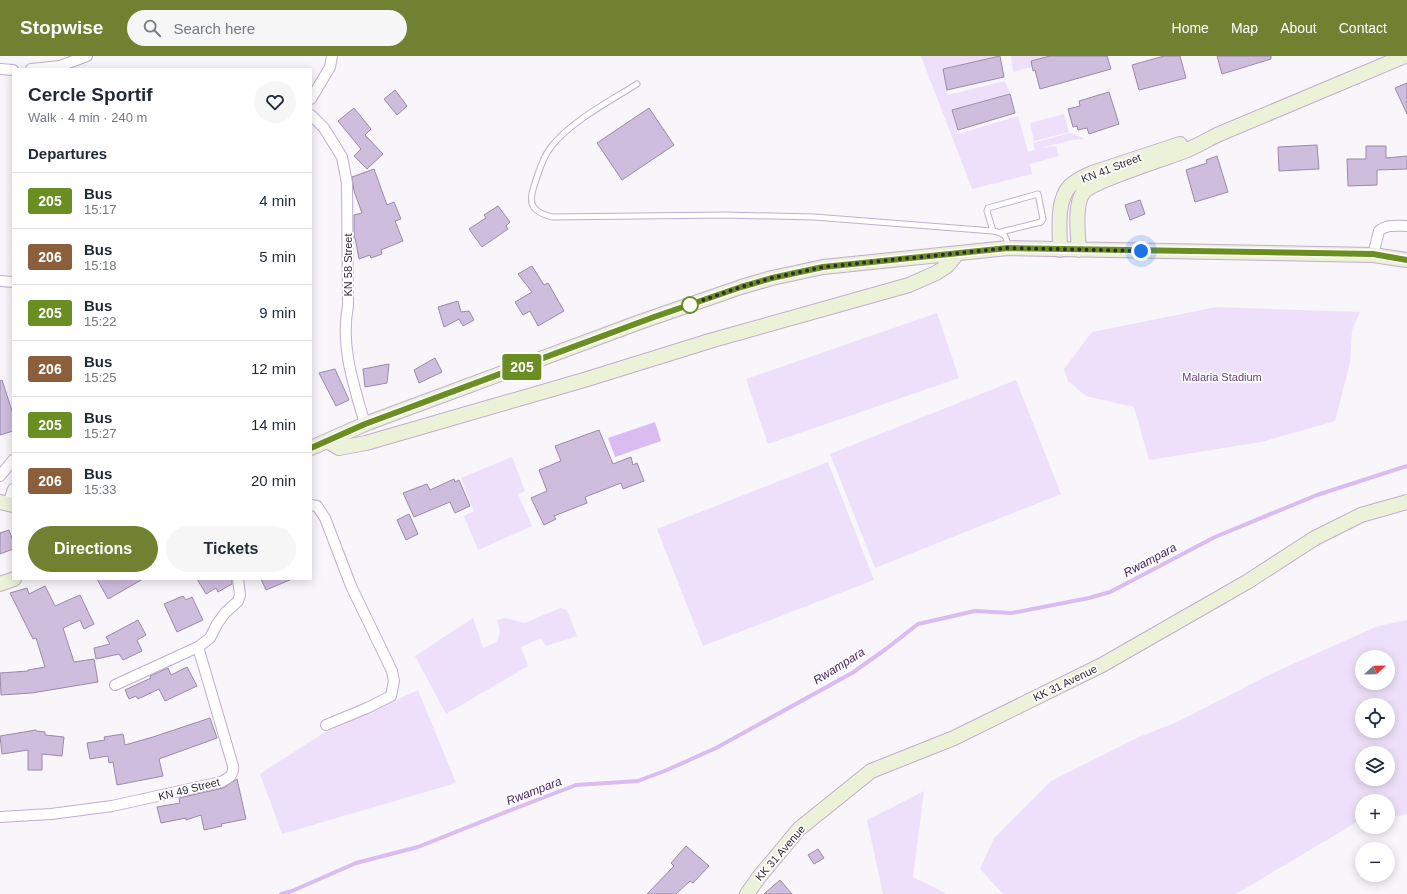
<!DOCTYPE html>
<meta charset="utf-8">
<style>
:root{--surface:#fff;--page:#f6f6f7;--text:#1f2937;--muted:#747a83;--line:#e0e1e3;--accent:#708232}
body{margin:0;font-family:Helvetica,sans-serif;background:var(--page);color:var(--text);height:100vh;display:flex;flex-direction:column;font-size:15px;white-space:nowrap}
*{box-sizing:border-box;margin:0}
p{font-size:13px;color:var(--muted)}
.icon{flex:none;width:22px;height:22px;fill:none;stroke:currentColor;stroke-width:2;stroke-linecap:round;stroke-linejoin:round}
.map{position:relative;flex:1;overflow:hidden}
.side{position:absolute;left:12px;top:12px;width:300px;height:512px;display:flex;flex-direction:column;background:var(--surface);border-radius:0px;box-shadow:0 2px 10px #0003}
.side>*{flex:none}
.badge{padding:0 8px;border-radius:3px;font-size:14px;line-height:26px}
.needle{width:26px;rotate:68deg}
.tools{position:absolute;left:1355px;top:594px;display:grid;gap:8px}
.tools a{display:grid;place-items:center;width:40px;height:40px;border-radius:50%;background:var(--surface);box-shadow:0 2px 10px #0003;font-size:20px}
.you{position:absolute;width:20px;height:20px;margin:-10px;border:3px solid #fff;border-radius:50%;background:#1a73e8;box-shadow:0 0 0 6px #1a73e833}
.map>.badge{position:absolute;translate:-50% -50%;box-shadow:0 0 0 2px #fff}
h2{padding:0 16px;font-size:15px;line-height:36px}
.round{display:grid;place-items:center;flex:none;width:42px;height:42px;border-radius:21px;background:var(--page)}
.summary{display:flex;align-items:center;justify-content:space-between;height:68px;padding:0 16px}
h1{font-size:19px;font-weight:800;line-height:30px}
.primary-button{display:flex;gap:8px;margin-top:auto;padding:8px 16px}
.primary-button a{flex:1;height:46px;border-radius:24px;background:var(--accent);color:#fff;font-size:16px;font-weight:800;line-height:46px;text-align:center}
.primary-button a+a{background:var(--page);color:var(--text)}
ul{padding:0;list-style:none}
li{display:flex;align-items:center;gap:12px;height:56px;padding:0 16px;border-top:1px solid var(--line)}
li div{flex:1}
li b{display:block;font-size:15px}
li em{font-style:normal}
li .badge{min-width:44px;font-weight:700;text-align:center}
header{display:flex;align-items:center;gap:24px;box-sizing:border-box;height:56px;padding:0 20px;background:var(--accent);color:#fff}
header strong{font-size:19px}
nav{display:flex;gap:22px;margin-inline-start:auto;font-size:14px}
.search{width:280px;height:36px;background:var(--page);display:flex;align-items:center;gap:10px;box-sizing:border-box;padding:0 14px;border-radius:22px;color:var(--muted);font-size:15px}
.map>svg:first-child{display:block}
.green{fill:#eee0fa;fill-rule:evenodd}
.water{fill:#dabcf2}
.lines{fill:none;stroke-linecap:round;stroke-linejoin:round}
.stream{stroke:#dabcf2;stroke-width:4}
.building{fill:#cfbdde;stroke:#9b8aa9}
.lane-casing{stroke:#c0aece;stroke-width:7}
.street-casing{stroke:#c0aece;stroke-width:12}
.secondary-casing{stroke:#c0aece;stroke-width:16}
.lane{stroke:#fff;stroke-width:5}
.street{stroke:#fff;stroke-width:10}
.secondary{stroke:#ecf2d8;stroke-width:14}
.line-casing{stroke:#fff;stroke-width:9}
.line{stroke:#6b8e23;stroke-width:6}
.walk{stroke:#302936;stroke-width:4;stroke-dasharray:0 7.2}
.stop-dot{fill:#fff;stroke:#6b8e23;stroke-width:2}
.labels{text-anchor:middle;stroke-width:3.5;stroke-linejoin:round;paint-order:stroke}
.street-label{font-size:11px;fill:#302936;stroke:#fff}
.park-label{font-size:11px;fill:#633d7e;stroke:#fff}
.water-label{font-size:12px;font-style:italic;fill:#482261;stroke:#fff}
</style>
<header>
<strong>Stopwise</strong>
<div class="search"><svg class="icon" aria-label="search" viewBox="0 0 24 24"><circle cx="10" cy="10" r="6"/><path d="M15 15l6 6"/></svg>Search here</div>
<nav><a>Home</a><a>Map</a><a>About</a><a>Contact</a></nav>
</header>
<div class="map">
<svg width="1407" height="838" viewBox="0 0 1407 838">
<rect width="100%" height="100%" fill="#f8f5fb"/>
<path class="green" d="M921 0H1000L943 13 948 39 1005 25 1010 38 952 54 958 78 1018 60 1028 96 1035 94 1033 87 1070 77 1085 83 1072 84 1041 92 1056 90 1059 100 1030 108 1032 118 972 133Z
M1011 0H1058L1031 5 1032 11 1013 16Z
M1064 58 1069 76 1034 85 1030 67Z
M1216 251 1360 256 1352 274 1350 307 1335 365 1261 386 1149 404 1134 351 1086 340 1068 325 1064 313 1092 276Z
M937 257 959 322 768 388 746 323Z
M1016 324 1061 438 875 512 830 398Z
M512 401 525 435 518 438 532 470 478 494 464 460 474 455 461 422Z
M828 406 874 524 703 590 657 473Z
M560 552 567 554 577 580 546 590 541 582 521 591 528 610 446 658 415 600 473 562 483 592 497 586 500 575 497 564 505 562 525 567Z
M1407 564V758L1398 760H1388V745H1362V763L1236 838H1003L980 813 994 782 1051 725 1139 681 1177 666 1277 615 1378 570ZM1362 601H1388V627H1362ZM1362 649H1388V675H1362ZM1362 697H1388V723H1362Z
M418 634 456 727 282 778 260 718 322 678Z
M924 735 913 821 947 838H883L867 764Z"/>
<path class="water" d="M655 366 661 385 615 401 608 382Z"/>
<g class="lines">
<path class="stream" d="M281 838 292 835 356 807 418 791 511 754 576 729 638 725 667 714 716 692 852 617 886 593 918 568 975 555 1012 557 1089 542 1110 536 1215 481 1317 439 1407 410"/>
</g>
<path class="building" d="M1000 0 1004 21 947 34 943 13Z
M1050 0H1107L1111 13 1040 33 1035 14 1033 15 1031 5Z
M1164 0H1180L1186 22 1139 34 1132 9Z
M1217 0H1271V3L1222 18Z
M1407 27V58L1395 32Z
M395 34 407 50 397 59 384 43Z
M1109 36 1119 68 1089 78 1087 72 1078 74 1077 70 1073 71 1068 53 1080 50 1079 45Z
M1010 38 1015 57 958 74 952 54Z
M354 52 371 73 365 79 383 98 367 113 354 100 361 93 338 65Z
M649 52 674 89 622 124 597 87Z
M1317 89 1319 113 1279 115 1278 91Z
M1366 90H1386V102L1407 100V113L1377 114V129L1348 130 1347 103H1366Z
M1217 100 1228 136 1195 146 1186 114 1207 107 1206 104Z
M374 113 387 149 394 146 401 163 395 165 403 185 381 194 382 198 371 202 370 199 359 203 355 182H354V159L362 157 354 135 352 121Z
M1140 144 1145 158 1130 164 1125 149Z
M498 150 510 166 506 170 508 173 482 191 469 173 486 162 484 159Z
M532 210 544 229 548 227 564 255 538 270 530 255 523 259 515 246 532 236 518 218Z
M458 245 461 256 469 255 474 264 463 270 459 263 444 271 438 251Z
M435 302 442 316 419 327 414 314Z
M389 308 387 327 365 331 363 313Z
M335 313 349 344 336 350 319 317Z
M2 324 13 358V375L0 379V325Z
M599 374 613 408 631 401 633 409 637 407 644 425 623 433 621 427 585 441 587 447 554 460 556 463 544 469 531 442 547 435 539 414 561 405 555 390Z
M454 423 455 426 459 424 470 450 455 457 450 446 414 461 403 437 427 428 430 434Z
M409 458 418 478 406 484 397 464Z
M9 474 13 485V493L0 498V477Z
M97 523H143L108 543Z
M197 523H232V528L218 536 216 532 206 538Z
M261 523H292L266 534Z
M45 530 55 550 80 539 94 568 84 573 80 564 63 572 74 606 94 603 98 626 32 637 1 639 0 617 28 615V614L45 611 36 582 33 583 10 537 27 532 29 538Z
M183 540 186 544 192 541 203 564 177 576 164 548Z
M138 564 146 579 137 584 142 595 123 604 119 598 96 603 94 592 110 588 106 581Z
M187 611 197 630 165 645 159 633 138 643 136 640 129 643 125 634 151 622 150 620 168 612 171 619Z
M210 662 217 682 159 703 163 720 117 729 113 706 109 707 108 700 90 703 87 687 105 684 104 681 123 678 125 689 153 681Z
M36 674V675L45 676V679L64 681 62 700 42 698V714H28V694L2 698 0 680Z
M237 723 246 763 221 768 222 770 204 774 201 759 186 764V762L161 767 157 751 180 747 179 742 223 732Z
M686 790 709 810 693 827 690 825 676 838H647L674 810 671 807Z
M818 793 824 802 814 808 808 799Z
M780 824 792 838H764Z"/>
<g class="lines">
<g class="lane-casing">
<path id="lane" d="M637 28C610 45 570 66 551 91 542 102 538 118 534 130 527 150 534 156 552 161L725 159 814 161 993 175C1005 177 1007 180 1008 192
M993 175 987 155 988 152 1038 138 1043 163 1041 166 1001 176"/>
</g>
<g class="street-casing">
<path id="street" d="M0 13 13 14
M31 13 60 10 87 0
M311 43 330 11 332 0
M311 59 324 72 342 101 347 127 348 250C340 290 354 330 365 368
M1373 199 1379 175C1387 168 1397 170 1407 170
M0 225 13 226
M0 420 13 404
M8 448 13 433
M311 449 317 450 325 462 351 530 392 615 394 625 391 640 367 652 326 669
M115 629 198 591
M0 761 51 758 112 750 221 726C229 722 234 719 233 710L198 591 210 582 217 568 225 557 238 545 240 539 238 523"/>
</g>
<g class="secondary-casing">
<path id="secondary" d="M1060 194C1060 175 1056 144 1070 130 1076 124 1084 121 1092 117L1180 88
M1079 194C1078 179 1074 149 1083 137 1091 125 1169 102 1187 94 1197 90 1207 84 1217 79L1405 0
M327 385 339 392 366 387 584 324 713 284 909 229 936 217 947 210 957 198
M311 392 365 368 640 266 741 231 772 222 823 211 1008 192 1373 199 1407 204
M0 446 13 449
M0 528 14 523
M747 838 759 821 799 773 871 715 954 682 1102 609 1247 526 1315 482 1361 459 1407 446"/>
</g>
<use href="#lane" class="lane"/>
<use href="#street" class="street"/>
<use href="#secondary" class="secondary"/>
</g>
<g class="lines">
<g class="line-casing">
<path id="line" d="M311 392 365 368 654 261 741 231 772 222 823 211 1008 192 1373 198 1407 204"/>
</g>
<use href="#line" class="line"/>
<path class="walk" d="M690 249 683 251 741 231 772 222 823 211 1008 192 1141 195"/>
</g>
<circle class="stop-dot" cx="690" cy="249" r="8"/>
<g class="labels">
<g class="street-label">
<text transform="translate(1111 112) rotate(-21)" y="4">KN 41 Street</text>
<text transform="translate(348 209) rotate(-90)" y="4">KN 58 Street</text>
<text transform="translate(1065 627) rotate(-26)" y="4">KK 31 Avenue</text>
<text transform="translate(189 733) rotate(-14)" y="4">KN 49 Street</text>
<text transform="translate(780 797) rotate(-49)" y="4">KK 31 Avenue</text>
</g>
<g class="park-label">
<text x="1222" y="325">Malaria Stadium</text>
</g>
<g class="water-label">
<text transform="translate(1150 504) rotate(-28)" y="4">Rwampara</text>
<text transform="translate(839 610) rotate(-32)" y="4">Rwampara</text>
<text transform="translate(534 735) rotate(-21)" y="4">Rwampara</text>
</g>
</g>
</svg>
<div class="tools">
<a><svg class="needle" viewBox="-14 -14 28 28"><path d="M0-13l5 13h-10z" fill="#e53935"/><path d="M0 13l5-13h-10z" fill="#747a83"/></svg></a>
<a><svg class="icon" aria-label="locate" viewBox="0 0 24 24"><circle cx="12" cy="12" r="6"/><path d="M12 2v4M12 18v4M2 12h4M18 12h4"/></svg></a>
<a><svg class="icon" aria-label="layers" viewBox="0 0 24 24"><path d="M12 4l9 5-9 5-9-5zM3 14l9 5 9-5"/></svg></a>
<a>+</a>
<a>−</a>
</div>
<div class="you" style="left:1141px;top:195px"></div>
<b class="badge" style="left:522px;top:311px;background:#6b8e23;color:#fff">205</b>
<section class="side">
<div class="summary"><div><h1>Cercle Sportif</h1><p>Walk · 4 min · 240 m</p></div><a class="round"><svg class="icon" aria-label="heart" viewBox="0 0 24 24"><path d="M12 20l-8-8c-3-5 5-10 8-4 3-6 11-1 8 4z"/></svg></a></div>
<h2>Departures</h2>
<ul>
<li><span class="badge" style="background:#6b8e23;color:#fff">205</span><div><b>Bus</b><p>15:17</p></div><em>4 min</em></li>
<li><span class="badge" style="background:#8b5e3c;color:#fff">206</span><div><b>Bus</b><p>15:18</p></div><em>5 min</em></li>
<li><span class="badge" style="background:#6b8e23;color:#fff">205</span><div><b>Bus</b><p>15:22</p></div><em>9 min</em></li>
<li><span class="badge" style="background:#8b5e3c;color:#fff">206</span><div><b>Bus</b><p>15:25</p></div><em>12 min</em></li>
<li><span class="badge" style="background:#6b8e23;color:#fff">205</span><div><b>Bus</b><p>15:27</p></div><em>14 min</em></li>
<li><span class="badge" style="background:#8b5e3c;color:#fff">206</span><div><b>Bus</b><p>15:33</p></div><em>20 min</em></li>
</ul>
<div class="primary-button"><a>Directions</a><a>Tickets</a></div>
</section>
</div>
